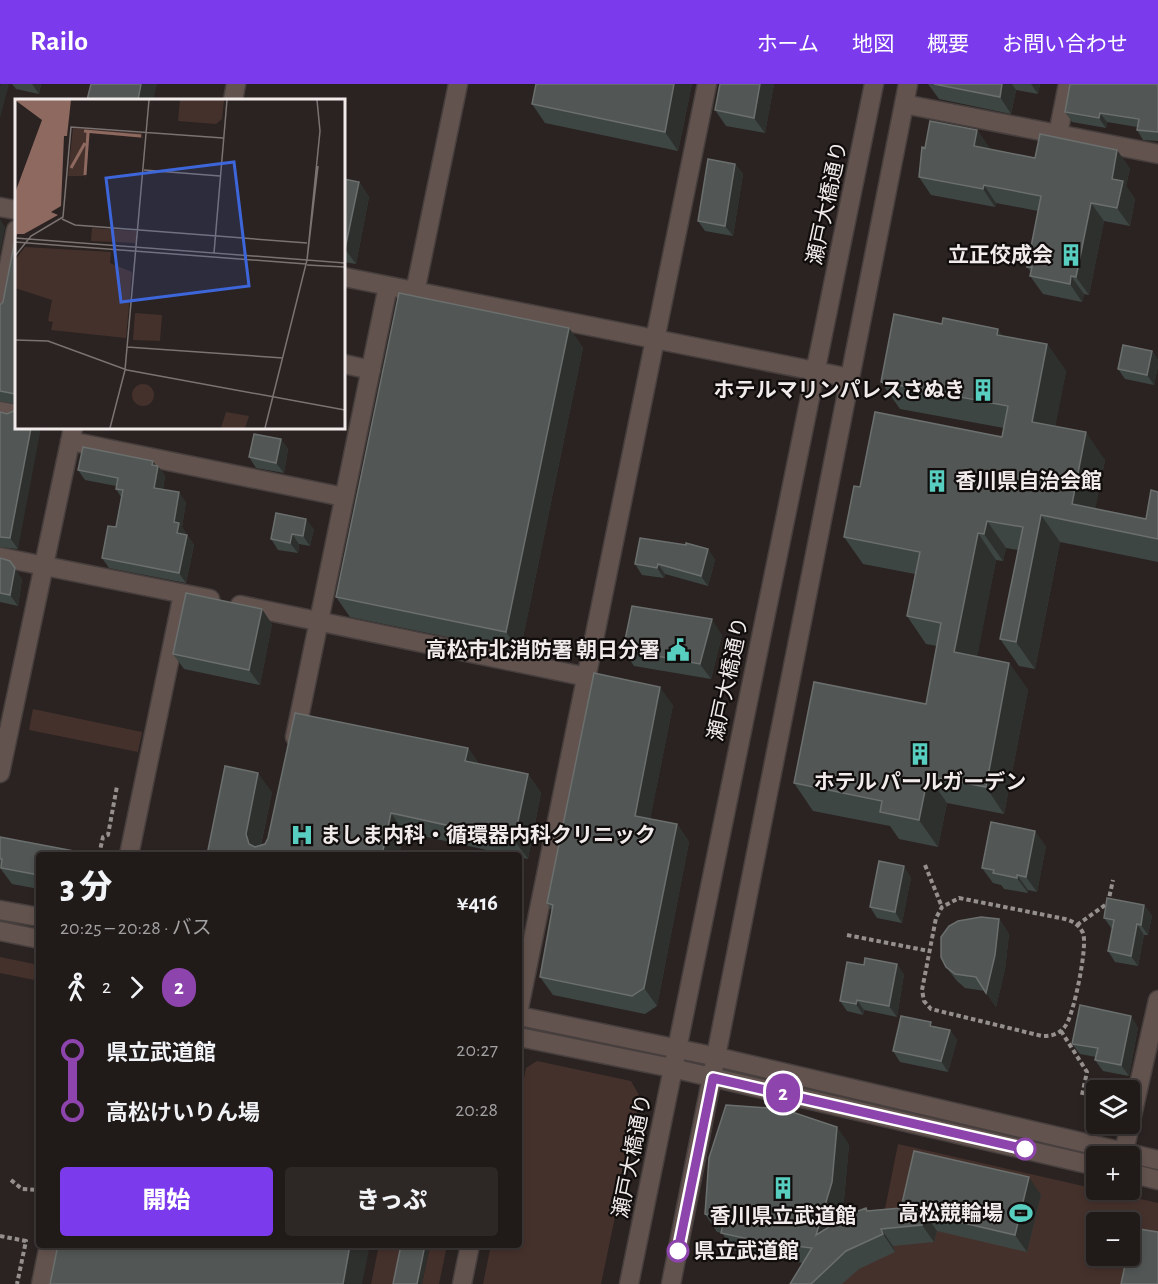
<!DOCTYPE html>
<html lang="ja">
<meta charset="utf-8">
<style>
:root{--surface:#201a19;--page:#2d2726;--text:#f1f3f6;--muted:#a2a1a2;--line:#3d3838;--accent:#7c3aed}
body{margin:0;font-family:"Alegreya Sans","Noto Sans JP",sans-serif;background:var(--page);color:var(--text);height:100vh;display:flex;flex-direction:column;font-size:22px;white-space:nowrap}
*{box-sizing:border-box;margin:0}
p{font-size:20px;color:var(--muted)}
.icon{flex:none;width:33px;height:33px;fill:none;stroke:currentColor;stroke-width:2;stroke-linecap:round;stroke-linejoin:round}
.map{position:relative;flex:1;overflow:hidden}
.drawer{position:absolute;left:36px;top:768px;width:486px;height:396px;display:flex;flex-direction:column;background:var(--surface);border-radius:6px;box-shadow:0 3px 9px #0003,0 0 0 2px var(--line)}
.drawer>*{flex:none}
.badge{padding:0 12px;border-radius:20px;font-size:21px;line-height:39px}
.controls{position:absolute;left:1086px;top:996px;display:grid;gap:12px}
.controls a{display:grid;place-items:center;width:54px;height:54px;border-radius:6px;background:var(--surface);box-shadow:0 3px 9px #0003,0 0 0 2px var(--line);font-size:30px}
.map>.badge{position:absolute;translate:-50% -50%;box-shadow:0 0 0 3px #fff}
.legs{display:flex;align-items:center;gap:9px;height:66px;padding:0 24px;font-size:20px}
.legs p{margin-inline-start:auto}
.headline{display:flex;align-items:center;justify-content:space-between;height:102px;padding:0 24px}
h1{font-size:33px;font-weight:800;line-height:45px}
.action{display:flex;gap:12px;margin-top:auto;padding:12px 24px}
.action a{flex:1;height:69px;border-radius:6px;background:var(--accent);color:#fff;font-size:24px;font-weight:800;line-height:69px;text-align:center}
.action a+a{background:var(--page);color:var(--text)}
ul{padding:0 24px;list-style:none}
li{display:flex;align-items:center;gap:21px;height:60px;font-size:22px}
li i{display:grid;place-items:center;width:9px;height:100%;margin:0 8px;background:currentColor}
li i::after{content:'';width:15px;height:15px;margin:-8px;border:4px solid;border-radius:50%;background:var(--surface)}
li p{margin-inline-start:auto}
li:first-child i{background:linear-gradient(#0000 50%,currentColor 0)}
li:last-child i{background:linear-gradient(currentColor 50%,#0000 0)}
header{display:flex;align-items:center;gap:36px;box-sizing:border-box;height:84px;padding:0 30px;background:var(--accent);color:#fff}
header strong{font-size:28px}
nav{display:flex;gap:33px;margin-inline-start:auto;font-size:21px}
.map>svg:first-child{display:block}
.green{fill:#45312c;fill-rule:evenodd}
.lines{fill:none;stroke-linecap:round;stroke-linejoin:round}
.minor-casing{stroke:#463f3d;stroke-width:21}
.path{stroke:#958f8d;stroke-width:4;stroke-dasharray:4.5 3;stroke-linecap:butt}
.minor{stroke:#63534f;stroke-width:18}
.wall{fill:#3e4644}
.shaded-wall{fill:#2e302e}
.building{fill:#525756;stroke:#6b6f6d;stroke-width:1.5}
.line-1-casing{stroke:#fff;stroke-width:14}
.line-1{stroke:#8e44ad;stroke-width:9}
.stop-1-dot{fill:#fff;stroke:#8e44ad;stroke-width:3}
.labels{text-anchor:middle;stroke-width:4.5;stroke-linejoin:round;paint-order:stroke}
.street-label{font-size:21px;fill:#f1eceb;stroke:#100d0c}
.poi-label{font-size:21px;font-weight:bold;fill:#f1eceb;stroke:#100d0c;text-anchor:end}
.stop-label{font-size:21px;font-weight:bold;fill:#f1eceb;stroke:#100d0c;text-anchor:start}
.inset-river{fill:none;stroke:#8e6960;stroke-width:3}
.inset-road{fill:none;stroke:#7a7372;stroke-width:1.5}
.view{fill:#3d66db;fill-opacity:0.15;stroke:#3d66db;stroke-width:3}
.inset-edge{fill:none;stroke:#f1eceb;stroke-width:3}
</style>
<header>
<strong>Railo</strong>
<nav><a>ホーム</a><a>地図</a><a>概要</a><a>お問い合わせ</a></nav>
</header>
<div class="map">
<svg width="1158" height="1200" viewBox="0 0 1158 1200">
<rect width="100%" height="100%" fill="#2a2321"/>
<path class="green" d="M33 625 142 648 138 668 29 646Z
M0 873 39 881V897L0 889Z
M537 977 631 997 640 1013 601 1200H483L491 1161H519V1019L526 984Z
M898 1060 1158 1119V1200H812L882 1140ZM1096 1138H1130V1172H1096Z
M379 1161H406L398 1200H371Z
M430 1161H447L439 1200H422Z"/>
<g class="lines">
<g class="minor-casing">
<path id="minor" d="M233 16 236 0
M904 20 1158 70
M1058 50 1068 0
M0 123 16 126
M344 193 850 294
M415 208 458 0
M0 226 16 146
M344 280 371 286
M0 327 16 330
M70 357 344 413
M0 473 210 515
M240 521 587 593
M295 653 388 202
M0 689 73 344
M129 771 183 510
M0 826 39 833
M0 847 39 855
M519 924 707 0
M519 932 717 973 1158 1076
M519 953 672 984 1096 1082
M1123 1072 1158 916
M1130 1089 1158 1096
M41 1200 49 1161
M462 1200 470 1161
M629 1200 874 0
M671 1200 908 0"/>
</g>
<path class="path" d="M99 771 103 753 108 751 117 702
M925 781 942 823
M959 814 1065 835C1073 837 1079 841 1083 849 1088 862 1074 929 1066 941 1060 950 1053 952 1042 952L931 925 924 917 922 906 936 834 942 823Z
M1077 841 1108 819 1113 796
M847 851 929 867
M1061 947 1087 988 1082 1011
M11 1096 22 1105 39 1106
M0 1152 26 1157 17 1200"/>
<use href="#minor" class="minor"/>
</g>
<path class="wall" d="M12 0H41L39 10 16 5Z
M692 0 678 67 545 39 532 20Z
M720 0H774L765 49 726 42 715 26Z
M928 0H1040L1038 10 1016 6 1011 30 939 15Z
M1158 0V57L1143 56 1137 46V43L1107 38 1106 44 1072 38 1065 28Z
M977 46 990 65 1035 74 1130 84 1126 102 1135 115 1130 142 1104 137 1089 211 1084 210 1082 218 1043 210 1030 192 1031 188 1027 183 1038 127 996 119 995 123 931 111 919 93 925 64Z
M735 80 743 90 733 152 705 147 698 137Z
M344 95 359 98 369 113 356 180 344 178Z
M16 150V320L0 317V221L3 218Z
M569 244 583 264 520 568 350 533 336 513Z
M1003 252 1047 260 1066 287 1055 342 1105 376 1095 425 1146 435 1158 408V478L1060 458 1035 585 1019 582 1000 555 1018 466 1006 464 1003 477 996 476 977 572 1009 579 1028 606 1004 730 947 719 938 763 899 755 890 742 813 727 794 699 926 620 937 562 926 560 907 532 915 490 863 480 844 453 860 403 1002 353 1004 344 900 325 881 298Z
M1152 267 1158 276V282L1154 301 1125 295 1118 285Z
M0 328 18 465 0 463Z
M281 355 288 365 284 389 256 384 249 373Z
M156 382H158L165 392 163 405 186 418 182 443 186 449V451H187L194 461 186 499 109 484 102 474 116 443 121 413 116 405V402L85 396 78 386Z
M314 445 310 462 299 460 298 469 278 466 271 455Z
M708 465 715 476 708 502 665 490 664 494 642 491 635 480Z
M0 474 22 495 18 522 0 518Z
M272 540 260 601 184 585 173 570Z
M722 551 711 595 634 582 623 566Z
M673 621 650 735 677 740 689 758 657 922 645 930 553 911 540 893 552 827 547 819Z
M468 664 479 680 528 690 541 709 528 775 519 773V771H510L404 748 399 771H207L272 708 261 761Z
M0 753 39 771V805L12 800 0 784Z
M1046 762 1037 808 1028 806V809L1004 805 1001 801 993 799 982 784Z
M911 793 902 839 877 834 870 823Z
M1144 821 1152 832 1148 851H1144L1138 882 1115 878 1108 867 1112 845 1104 834Z
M999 835 1009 850 1005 885 996 923 985 907 965 904 957 897 946 883Z
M904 890 897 933 864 926 863 931 847 927 840 917Z
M934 942 950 946 957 956 948 988 900 978 893 967Z
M1138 943 1129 992 1103 987 1095 976 1096 973 1080 970 1072 960Z
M849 1060 844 1116 838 1138 866 1124 868 1127 1041 1111 1027 1168 937 1147 934 1158 893 1162 895 1168 859 1185 842 1200H790L803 1179 769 1174 734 1166 722 1149 717 1148 705 1130Z"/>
<path class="shaded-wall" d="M1 0H9L0 34V3Z
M32 0H41L39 10Z
M141 0H157L153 16H138Z
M674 0H692L678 67 665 48Z
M760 0H774L765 49 754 34Z
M1002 0H1012L1016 6 1011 30 1000 13Z
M1031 0H1040L1038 10Z
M1100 29 1107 38 1106 44 1099 34Z
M977 46 990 64 987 80 974 62Z
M1117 66 1130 84 1126 102 1135 115 1130 142 1117 124 1112 95Z
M735 80 743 90 733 152 725 142Z
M359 98 369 113 356 180 345 165Z
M984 101 996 119 995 123 983 105Z
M1091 119 1104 137 1089 211 1076 193Z
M0 135 5 143 0 169Z
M1071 192 1084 210 1082 218 1070 200Z
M569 244 583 264 520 568 506 548Z
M998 245 1017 272 997 251Z
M1047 260 1066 287 1051 365 1032 338Z
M1152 267 1158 276V282L1154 301 1147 291Z
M31 344H41L18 465 10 454Z
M1086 348 1105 376 1092 442 1072 420Z
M281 355 288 365 284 389 276 379Z
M153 377 158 384V382L165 392 161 414 154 404 152 381Z
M179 408 186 418 182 443 186 449 184 459 177 449 174 438Z
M1041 431 1060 458 1035 585 1016 558Z
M306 435 314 445 310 462 303 452Z
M987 437 1006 464 1003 477 984 450Z
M978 449 996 476 973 595 954 568Z
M292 450 299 460 298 469 290 459Z
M187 451 194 461 186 499 179 489Z
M708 465 715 476 708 502 701 492Z
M10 477 22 495 18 522 10 511Z
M658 480 665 490 664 494 657 484Z
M262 525 272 540 260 601 249 586Z
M712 535 722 551 711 595 700 580Z
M1009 579 1028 606 1004 730 986 703Z
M660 603 673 621 647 750 635 732Z
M468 664 481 683 465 677Z
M258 689 272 708 259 769 249 760 246 750Z
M528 690 541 709 528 775 514 756Z
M928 692 947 719 938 763 919 736Z
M391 729 404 748 399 771H382Z
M677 740 689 758 657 922 644 904Z
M1035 747 1046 762 1037 808 1026 793Z
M904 782 911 793 902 839 895 828Z
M1017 791 1028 806V809L1017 794Z
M1144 821 1152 832 1148 851 1141 841Z
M999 835 1009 850 1005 885 996 923 986 909Z
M1137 840 1144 851 1138 882 1131 872Z
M897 880 904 890 897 933 889 922Z
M857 916 864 926 863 931 856 920Z
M1131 932 1138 943 1129 992 1121 981Z
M950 946 957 956 948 988 941 977Z
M837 1043 849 1060 844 1116 829 1169 816 1151Z
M1029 1093 1041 1111 1027 1168 1015 1151Z
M925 1130 937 1147 934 1158 922 1141Z
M881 1145 893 1162 895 1168 883 1150Z
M350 1161H370L362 1200H343Z
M425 1161H430L422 1200H417Z"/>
<path class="building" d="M91 0H141L138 16H87Z
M536 0H674L665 48 532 20Z
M720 0H760L754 34 715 26Z
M934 0H1002L1000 13Z
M1070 0H1158V48L1137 46 1139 35 1100 29 1099 34 1065 28Z
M930 37 977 46 974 62 1035 74 1040 50 1117 66 1112 95 1123 97 1117 124 1091 119 1076 193 1071 192 1070 200 1030 192 1032 183H1027L1041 112 984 101 983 105 919 93 922 63 925 64Z
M708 75 735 80 725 142 698 137Z
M344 95 359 98 345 165 344 164Z
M16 150V281L15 287H16V312L15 310 0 307V221L3 218Z
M399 209 569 244 506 548 336 513Z
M894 230 942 240 943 234 998 245 997 251 1047 260 1032 338 1086 348 1072 420 1146 435 1151 406 1158 408V455L1041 431 1016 558 1000 555 1023 443 987 437 984 450 978 449 954 568 1009 579 986 703 928 692 919 736 880 728 882 717 794 699 814 598 926 620 941 539 907 532 920 468 844 453 854 402 860 403 875 328 1002 353 1008 322 881 298Z
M1123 261 1152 267 1147 291 1118 285Z
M16 326V344H31L10 454 0 453V328L7 330Z
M254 350 281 355 276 379 249 373Z
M83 363 153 377 152 381 158 382 154 404 179 408 174 438 179 439 177 449 187 451 179 489 102 474 108 442 116 443 123 406 116 405 118 394 78 386Z
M276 429 306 435 303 452 292 450 290 459 271 455Z
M640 454 686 461V459L708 465 701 492 658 480 657 484 635 480Z
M0 474 10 477 15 484 10 511 0 509Z
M186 509 262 525 249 586 173 570Z
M632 522 712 535 700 580 623 566Z
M594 589 660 603 635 732 677 740 644 904 632 912 540 893 553 821 547 819Z
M295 629 468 664 465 677 528 690 514 756 391 729 382 771H250L240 769V771H207L225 682 258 689 246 750 249 760 255 763 265 760 268 754Z
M991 738 1035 747 1026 793 1017 791V794L993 789 994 786 982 784Z
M0 753 95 771H39V791L1 784 2 775H0Z
M879 777 904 782 895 828 870 823Z
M1107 814 1144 821 1141 841 1137 840 1131 872 1108 867 1114 836 1104 834Z
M981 833 999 835 995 871 986 909 976 893 955 890 946 883 941 873V853L949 842 958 837Z
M865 874 897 880 889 922 857 916 856 920 840 917 847 878 864 881Z
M1080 921 1131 932 1121 981 1095 976 1098 964 1072 960Z
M901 932 931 938 930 942 950 946 941 977 893 967Z
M726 1021 783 1025 837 1043 832 1098 816 1151 850 1130 866 1124 867 1127 901 1124 914 1067 1029 1093 1015 1151 925 1130 922 1141 881 1145 883 1150 846 1167 811 1200H790L812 1164 757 1157 721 1149 724 1136 705 1130 709 1074Z
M1133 1144 1158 1148V1200H1121L1127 1172H1130V1161Z
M58 1161H350L343 1200H50Z
M401 1161H425L417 1200H393Z"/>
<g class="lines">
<g class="line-1-casing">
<path id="line-1" d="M678 1167 713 994 1025 1065"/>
</g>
<use href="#line-1" class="line-1"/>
</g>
<defs>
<g id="building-bare" transform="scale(1.8)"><path d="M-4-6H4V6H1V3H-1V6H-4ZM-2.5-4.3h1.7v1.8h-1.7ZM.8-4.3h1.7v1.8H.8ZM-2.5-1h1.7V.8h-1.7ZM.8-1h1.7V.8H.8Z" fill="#58cec0" stroke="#100d0c" stroke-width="2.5" paint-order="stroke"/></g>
<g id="civic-bare" transform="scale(1.8)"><path d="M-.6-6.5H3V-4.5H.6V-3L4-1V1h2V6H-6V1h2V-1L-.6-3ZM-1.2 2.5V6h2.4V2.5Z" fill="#58cec0" stroke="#100d0c" stroke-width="2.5" paint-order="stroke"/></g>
<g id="hospital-bare" transform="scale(1.8)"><path d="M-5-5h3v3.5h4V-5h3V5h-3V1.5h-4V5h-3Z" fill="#58cec0" stroke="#100d0c" stroke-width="2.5" paint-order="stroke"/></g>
<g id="stadium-bare" transform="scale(1.8)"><path d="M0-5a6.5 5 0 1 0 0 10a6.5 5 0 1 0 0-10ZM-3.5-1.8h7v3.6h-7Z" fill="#58cec0" stroke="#100d0c" stroke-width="2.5" paint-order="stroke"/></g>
</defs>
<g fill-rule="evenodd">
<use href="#building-bare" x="1071" y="171"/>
<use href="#building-bare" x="983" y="306"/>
<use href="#building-bare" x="937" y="397"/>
<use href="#civic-bare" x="678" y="566"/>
<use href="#building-bare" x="920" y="670"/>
<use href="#hospital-bare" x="302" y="751"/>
<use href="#building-bare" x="783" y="1104"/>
<use href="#stadium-bare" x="1021" y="1129"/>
</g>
<g class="stop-1-dot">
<circle cx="1025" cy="1065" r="10"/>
<circle cx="678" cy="1167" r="10"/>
</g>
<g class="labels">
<g class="street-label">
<text transform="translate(827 119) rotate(-78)" y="7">瀬戸大橋通り</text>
<text transform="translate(728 595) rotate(-78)" y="7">瀬戸大橋通り</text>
<text transform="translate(632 1072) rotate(-79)" y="7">瀬戸大橋通り</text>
</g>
<g class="poi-label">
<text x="1053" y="178">立正佼成会</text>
<text x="965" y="313">ホテルマリンパレスさぬき</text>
<text x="955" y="404" text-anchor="start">香川県自治会館</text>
<text x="660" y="573">高松市北消防署 朝日分署</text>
<text x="920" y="705" text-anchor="middle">ホテル パールガーデン</text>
<text x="320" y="758" text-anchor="start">ましま内科・循環器内科クリニック</text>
<text x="1003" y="1136">高松競輪場</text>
<text x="783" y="1139" text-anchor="middle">香川県立武道館</text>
</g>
<g class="stop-label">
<text x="694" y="1174">県立武道館</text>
</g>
</g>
<g transform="translate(15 15)">
<rect width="330" height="330" fill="#2a2321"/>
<path d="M165 1H209L207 20 201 25 163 22ZM58 29 127 34 128 39 75 34 70 81V77H53ZM77 129 121 132V144L76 142ZM10 148 96 153 95 164 117 173 111 239 36 231 38 223 33 222 37 201 0 189V161ZM120 214 147 216 145 242 118 241ZM117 296a11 11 0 1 1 22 0a11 11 0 1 1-22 0ZM211 313 234 317 230 329H206Z" fill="#45312c"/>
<path d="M0 1H56L52 37H49L46 107 36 113 43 116 9 135H2L0 143V94L27 21Z" fill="#8e6960"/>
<path class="inset-river" d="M69 32 126 37M56 69 70 44M70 76 73 33"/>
<path class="inset-road" d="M129 71 205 77M47 120 60 126 292 144M0 139 292 161M0 143 291 165M199 154 212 1M0 157 16 137 48 118 56 28 208 39M292 161 305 32 302 1M292 161 303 67M292 166 330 168M0 241 33 242 112 271 330 311M112 248 268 259M95 329 110 271 134 1M250 329 292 161 330 164"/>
<path class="view" d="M219 63 234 187 106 203 91 79Z"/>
<rect width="330" height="330" class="inset-edge"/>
</g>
</svg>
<div class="controls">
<a><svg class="icon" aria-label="layers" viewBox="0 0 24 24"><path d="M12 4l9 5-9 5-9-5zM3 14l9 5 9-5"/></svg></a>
<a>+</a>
<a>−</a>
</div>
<b class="badge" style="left:783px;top:1009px;background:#8e44ad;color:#fff">2</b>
<section class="drawer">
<div class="headline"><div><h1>3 分</h1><p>20:25 – 20:28 · バス</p></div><b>¥416</b></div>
<div class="legs"><svg class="icon" aria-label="walk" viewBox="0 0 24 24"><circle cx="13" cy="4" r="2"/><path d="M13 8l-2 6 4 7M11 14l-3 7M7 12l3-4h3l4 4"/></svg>2<svg class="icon" aria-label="forward" viewBox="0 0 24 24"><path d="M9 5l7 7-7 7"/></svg><b class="badge" style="background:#8e44ad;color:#fff">2</b></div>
<ul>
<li><i style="color:#8e44ad"></i><b>県立武道館</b><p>20:27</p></li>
<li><i style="color:#8e44ad"></i><b>高松けいりん場</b><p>20:28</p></li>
</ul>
<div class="action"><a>開始</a><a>きっぷ</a></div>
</section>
</div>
